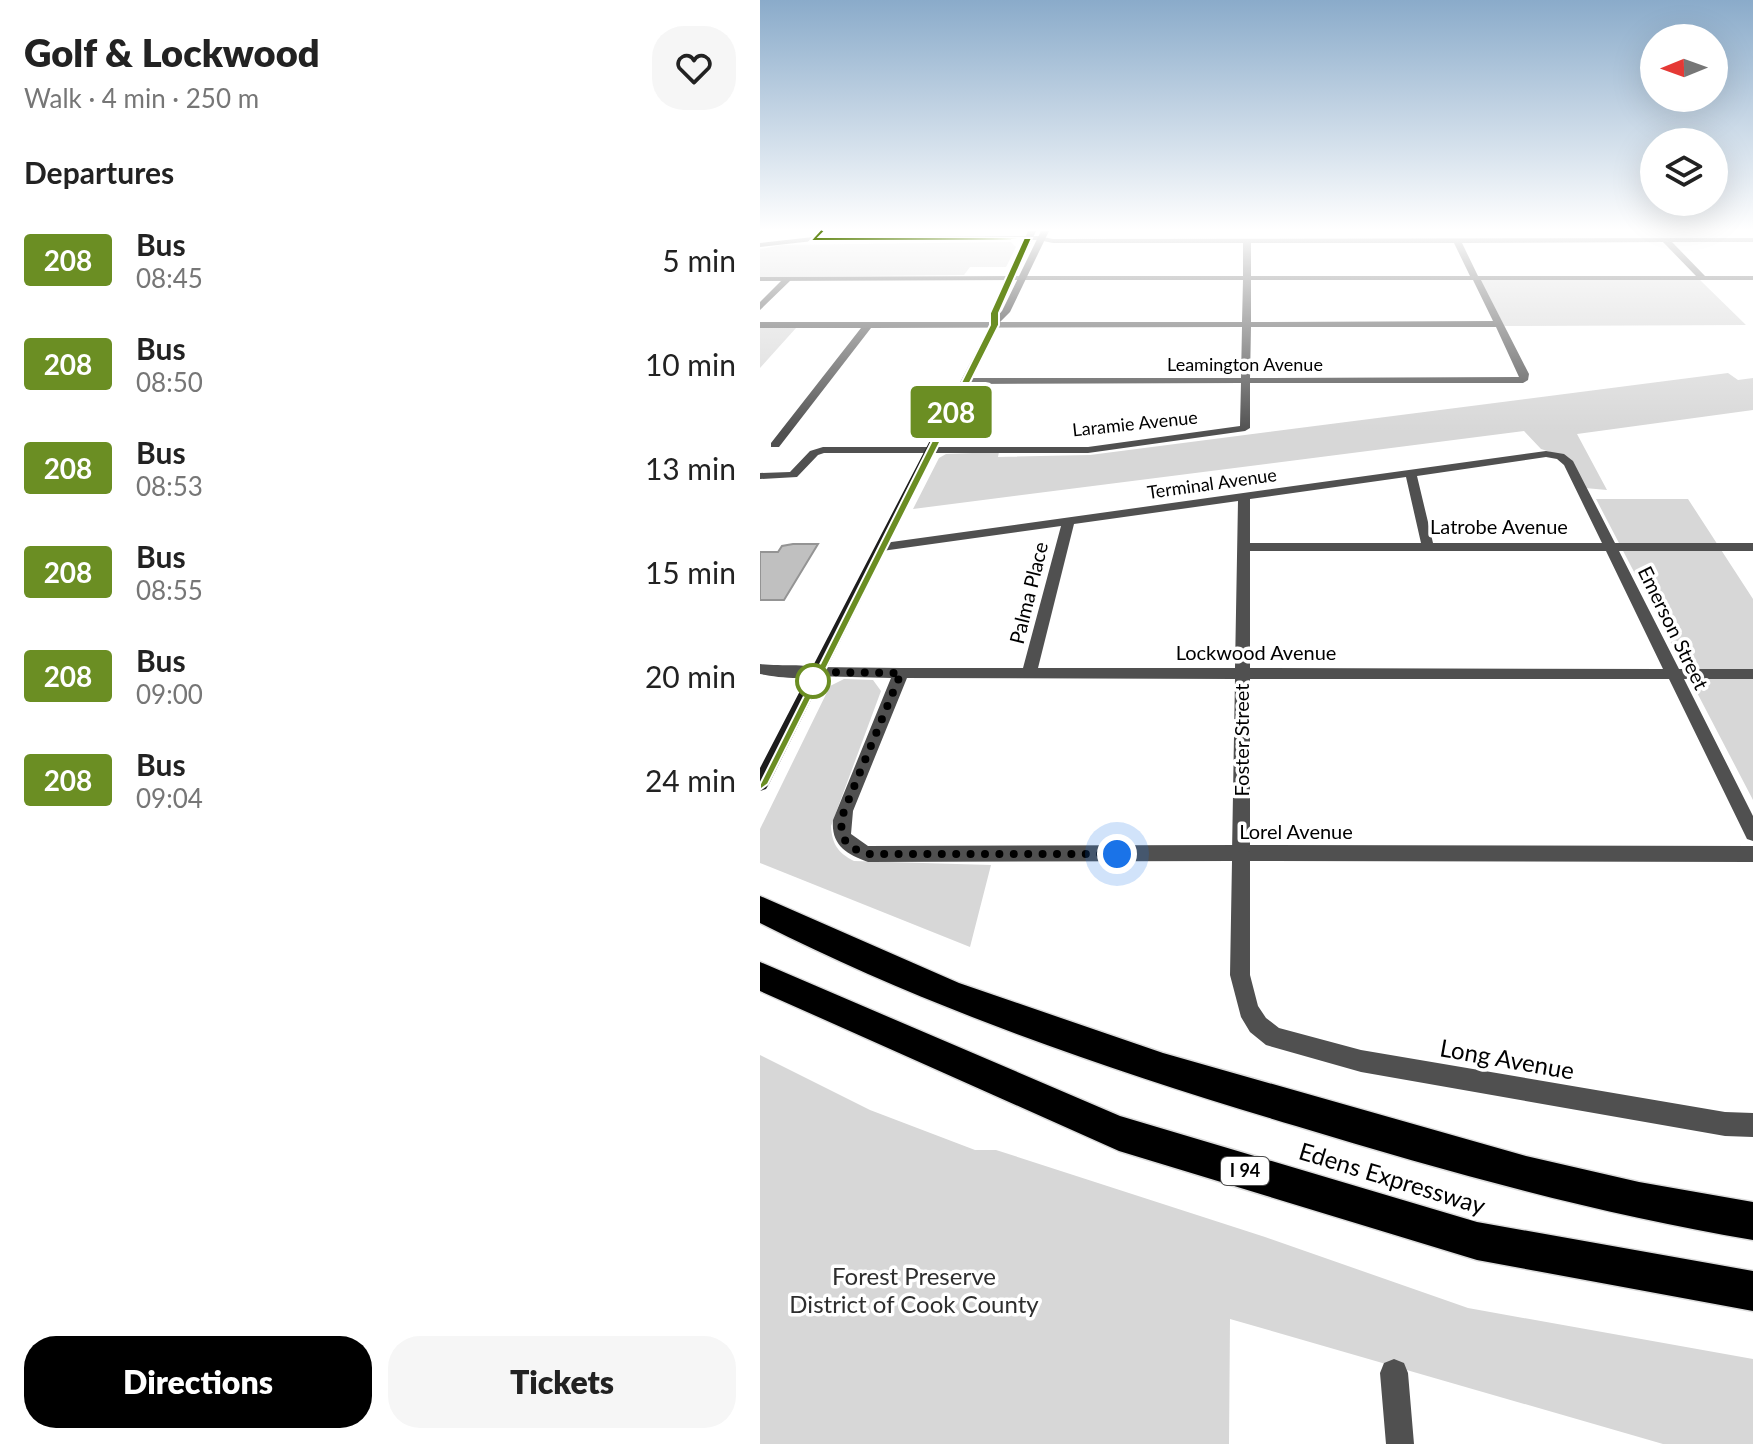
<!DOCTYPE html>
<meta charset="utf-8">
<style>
:root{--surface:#fff;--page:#f6f6f6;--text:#222;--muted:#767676;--accent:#000}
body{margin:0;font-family:Lato,sans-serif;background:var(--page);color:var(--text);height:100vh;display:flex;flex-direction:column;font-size:30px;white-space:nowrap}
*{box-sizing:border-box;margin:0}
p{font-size:26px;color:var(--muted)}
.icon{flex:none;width:44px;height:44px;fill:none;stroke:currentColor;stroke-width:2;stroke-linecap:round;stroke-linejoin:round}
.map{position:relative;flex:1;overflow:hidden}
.sheet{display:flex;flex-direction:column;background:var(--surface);width:760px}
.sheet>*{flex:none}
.badge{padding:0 16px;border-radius:6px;font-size:28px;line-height:52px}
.needle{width:52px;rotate:269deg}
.controls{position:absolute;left:880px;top:24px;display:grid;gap:16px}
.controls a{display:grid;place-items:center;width:88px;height:88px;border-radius:50%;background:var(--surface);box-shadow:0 8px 32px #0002;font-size:40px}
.you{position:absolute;width:40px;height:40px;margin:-20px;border:6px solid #fff;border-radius:50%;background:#1a73e8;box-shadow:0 0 0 12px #1a73e833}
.map>.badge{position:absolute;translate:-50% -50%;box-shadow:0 0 0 4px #fff}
h2{padding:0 24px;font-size:30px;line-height:72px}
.round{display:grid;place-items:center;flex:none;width:84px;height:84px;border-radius:32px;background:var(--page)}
.headline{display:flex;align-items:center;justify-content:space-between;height:136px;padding:0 24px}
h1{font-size:38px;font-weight:800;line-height:60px}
.cta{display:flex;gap:16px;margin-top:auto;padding:16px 24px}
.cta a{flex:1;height:92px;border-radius:32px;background:var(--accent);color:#fff;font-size:32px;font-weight:800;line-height:92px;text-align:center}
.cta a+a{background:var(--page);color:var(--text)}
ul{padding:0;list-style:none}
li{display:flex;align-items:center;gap:24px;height:104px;padding:0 24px}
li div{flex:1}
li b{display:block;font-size:30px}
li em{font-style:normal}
li .badge{min-width:88px;font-weight:700;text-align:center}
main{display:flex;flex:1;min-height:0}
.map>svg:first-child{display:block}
.green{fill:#d7d7d7}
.building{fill:#c0c0c0;stroke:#949494;stroke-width:2}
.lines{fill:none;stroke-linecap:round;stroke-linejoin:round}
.motorway-casing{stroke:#dbdbdb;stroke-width:3}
.minor{fill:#505050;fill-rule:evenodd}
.tertiary{fill:#505050;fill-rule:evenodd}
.secondary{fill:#1d1d1d;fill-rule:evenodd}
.motorway{fill:#000;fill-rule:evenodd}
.line{fill:#6b8e23;stroke:#fff;stroke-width:2}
.walk{stroke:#000;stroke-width:8;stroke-dasharray:0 14.4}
.stop-dot{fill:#fff;stroke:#6b8e23;stroke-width:4}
.labels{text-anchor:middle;stroke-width:7;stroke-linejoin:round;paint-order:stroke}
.far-street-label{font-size:18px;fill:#000;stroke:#fff}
.shield{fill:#fff;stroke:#4c4c4c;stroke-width:2}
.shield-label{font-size:18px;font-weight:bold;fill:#000}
.street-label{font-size:20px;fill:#000;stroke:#fff}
.near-street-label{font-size:24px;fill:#000;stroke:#fff}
.near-park-label{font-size:24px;fill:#2e2e2e;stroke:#fff}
</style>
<main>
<section class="sheet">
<div class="headline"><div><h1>Golf &amp; Lockwood</h1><p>Walk · 4 min · 250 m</p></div><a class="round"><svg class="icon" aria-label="heart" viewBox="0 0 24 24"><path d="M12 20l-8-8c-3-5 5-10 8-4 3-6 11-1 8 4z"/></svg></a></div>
<h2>Departures</h2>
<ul>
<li><span class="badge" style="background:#6b8e23;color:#fff">208</span><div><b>Bus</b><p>08:45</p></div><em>5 min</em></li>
<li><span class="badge" style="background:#6b8e23;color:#fff">208</span><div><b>Bus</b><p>08:50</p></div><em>10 min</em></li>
<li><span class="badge" style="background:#6b8e23;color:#fff">208</span><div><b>Bus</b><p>08:53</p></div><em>13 min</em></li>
<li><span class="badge" style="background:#6b8e23;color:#fff">208</span><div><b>Bus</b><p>08:55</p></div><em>15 min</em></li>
<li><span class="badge" style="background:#6b8e23;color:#fff">208</span><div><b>Bus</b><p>09:00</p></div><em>20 min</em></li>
<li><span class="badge" style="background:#6b8e23;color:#fff">208</span><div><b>Bus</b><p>09:04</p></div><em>24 min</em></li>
</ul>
<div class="cta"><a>Directions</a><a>Tickets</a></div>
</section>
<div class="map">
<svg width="993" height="1444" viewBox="0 0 993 1444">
<rect width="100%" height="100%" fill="#fff"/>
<path class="green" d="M251 242 256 247 246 267H210L204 275 0 277V249L22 245Z
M721 280H940L986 325 744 326Z
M0 328H36L0 368Z
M968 373 978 380 993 378V410L817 434 847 490 825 488 809 458 781 449 764 431 153 509 179 458 186 454 239 452 238 457 330 455Z
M836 499H928L993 599V800Z
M84 679 113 680 121 691 71 826C72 844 78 853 94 861L231 865 210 947 0 863V829L70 686Z
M0 1055 110 1110 215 1150H236L505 1237 708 1308 993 1359V1444H903L470 1319 469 1444H0Z"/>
<path class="building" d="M33 544H58L24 600H0V552H18L22 546Z"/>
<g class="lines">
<g class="motorway-casing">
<path id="motorway" d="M0 896 199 983 403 1053 766 1156 879 1182 993 1202V1240C838 1214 687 1172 536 1126 352 1071 172 1010 0 923Z
M0 962 360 1116 717 1222 993 1271V1311L717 1260 359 1151 0 991Z"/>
</g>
<path class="minor" d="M278 236 293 239 993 238V242H912L945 276H993V280H721L769 374 768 380 763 383H490V428L485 431 328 453H64L58 455 37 477 0 479V473L30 472 50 451 63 447H328L480 426 481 383 206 384 201 381 206 378H481L482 327 111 328 19 447H11V443L101 328H0V322H482L483 280H263L259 278 263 276H483V243H293L278 240ZM903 242 936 276H718L702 243ZM491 243H694L710 276H491ZM491 280H713L733 321 491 322ZM491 327H736L759 377 490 378Z
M25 277 32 279 0 310V302Z
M786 451 804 454 813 461 855 543H993V551H859L919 669H993V679H924L993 816V841L987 839 909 679H490V845L993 846V862L481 861 475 858 472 853 475 679 141 678 133 673 141 668H263L301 526 122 551 116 547 117 544ZM786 457 797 459 804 465 842 543H673L657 476ZM646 477 661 543H490V499ZM478 501 475 668H278L314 524ZM490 551H846L903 669 490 668Z
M0 664C17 667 54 662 65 672 54 682 15 677 0 674Z
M634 1359 644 1363 648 1373 654 1444H626L620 1373 624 1363Z"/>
<path class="tertiary" d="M281 236 284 240 53 241 0 247V243L53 237Z
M266 276 263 280 0 281V277Z
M57 667 141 668 149 673 93 811 91 834 108 846 481 845 487 848 490 853V975L498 1006 506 1018 519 1028 601 1050 965 1112 993 1113V1137L965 1136 601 1072 506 1045 490 1032 481 1017 470 975 472 861 108 862C86 854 71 845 73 820L131 678 52 676 49 672 52 668Z"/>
<path class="secondary" d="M268 231H276L251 286 244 288Z
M281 231H289L250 312 240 322 9 784 6 789 0 791V768L232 321 242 311Z"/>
<use href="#motorway" class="motorway"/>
</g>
<linearGradient id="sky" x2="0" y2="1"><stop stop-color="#8aabca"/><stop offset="0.53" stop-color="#fff"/><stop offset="1" stop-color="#fff" stop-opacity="0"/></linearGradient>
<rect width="993" height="433" fill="url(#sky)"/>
<path class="line" d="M61 229 65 231 59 237 272 238 239 313V325L8 784 0 790V784L230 325V313L263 240 50 241Z"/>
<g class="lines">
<path class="walk" d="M53 681 57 672 141 673 84 811C77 836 84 847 108 854H357"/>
</g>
<circle class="stop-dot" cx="53" cy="681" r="16"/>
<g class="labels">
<g class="far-street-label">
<text x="485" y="371">Leamington Avenue</text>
<text transform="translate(375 424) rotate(-6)" y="6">Laramie Avenue</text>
<text transform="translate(452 484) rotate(-8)" y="6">Terminal Avenue</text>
</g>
<rect class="shield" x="461" y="1157" width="48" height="28" rx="6"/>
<g class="shield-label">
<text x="485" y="1177">I 94</text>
</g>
<g class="street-label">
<text x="739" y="534">Latrobe Avenue</text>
<text transform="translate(269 593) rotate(-76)" y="7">Palma Place</text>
<text transform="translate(913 628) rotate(64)" y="7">Emerson Street</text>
<text x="496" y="660">Lockwood Avenue</text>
<text transform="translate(482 740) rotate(-90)" y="7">Foster Street</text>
<text x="536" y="839">Lorel Avenue</text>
</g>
<g class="near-street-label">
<text transform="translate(747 1060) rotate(10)" y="8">Long Avenue</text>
<text transform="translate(632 1179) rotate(17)" y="8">Edens Expressway</text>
</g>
<g class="near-park-label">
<text x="154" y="1285">Forest Preserve<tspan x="154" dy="28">District of Cook County</tspan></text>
</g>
</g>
</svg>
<div class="controls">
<a><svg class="needle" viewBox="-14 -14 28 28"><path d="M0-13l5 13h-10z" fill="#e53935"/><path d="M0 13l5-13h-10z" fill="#767676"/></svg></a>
<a><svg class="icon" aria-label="layers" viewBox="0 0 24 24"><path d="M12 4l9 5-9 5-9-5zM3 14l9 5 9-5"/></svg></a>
</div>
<div class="you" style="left:357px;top:854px"></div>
<b class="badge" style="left:191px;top:412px;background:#6b8e23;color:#fff">208</b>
</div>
</main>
